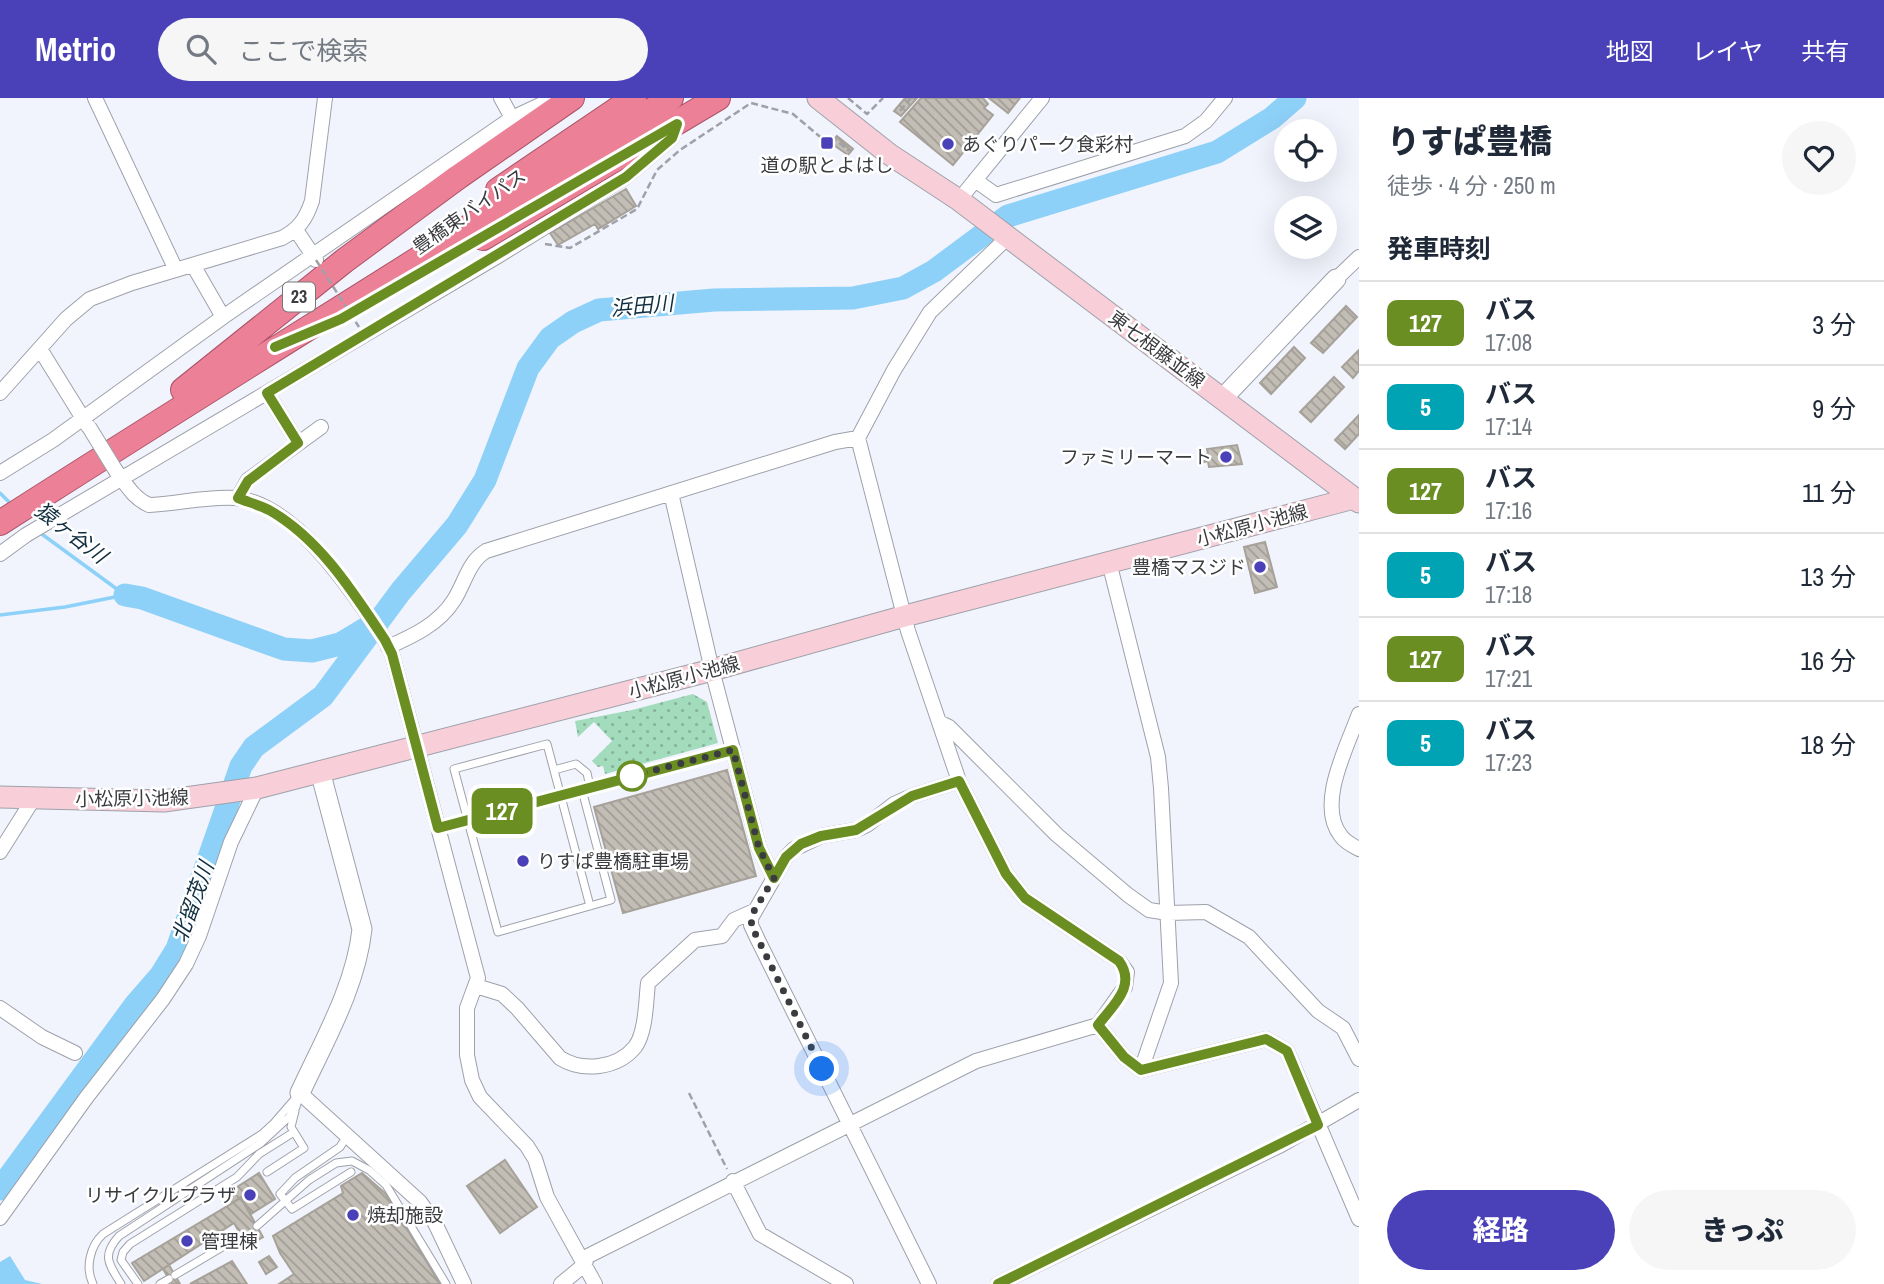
<!DOCTYPE html>
<html lang="ja">
<meta charset="utf-8">
<style>
:root{--surface:#fff;--page:#f6f6f7;--text:#1f2937;--muted:#747a83;--line:#e0e1e3;--accent:#4a41b8}
body{margin:0;font-family:"Archivo Narrow","Noto Sans JP",sans-serif;background:var(--page);color:var(--text);height:100vh;display:flex;flex-direction:column;font-size:26px;white-space:nowrap}
*{box-sizing:border-box;margin:0}
p{font-size:23px;color:var(--muted)}
.icon{flex:none;width:38px;height:38px;fill:none;stroke:currentColor;stroke-width:2;stroke-linecap:round;stroke-linejoin:round}
.map{position:relative;flex:1;overflow:hidden}
.side{display:flex;flex-direction:column;background:var(--surface);width:525px}
.side>*{flex:none}
.badge{padding:0 14px;border-radius:10px;font-size:24px;line-height:46px}
.fabs{position:absolute;left:1274px;top:21px;display:grid;gap:14px}
.fabs a{display:grid;place-items:center;width:63px;height:63px;border-radius:50%;background:var(--surface);box-shadow:0 7px 28px #0002;font-size:35px}
.you{position:absolute;width:35px;height:35px;margin:-18px;border:5px solid #fff;border-radius:50%;background:#1a73e8;box-shadow:0 0 0 10px #1a73e833}
.map>.badge{position:absolute;translate:-50% -50%;box-shadow:0 0 0 4px #fff}
h2{padding:0 28px;font-size:26px;line-height:63px}
.round{display:grid;place-items:center;flex:none;width:74px;height:74px;border-radius:37px;background:var(--page)}
.headline{display:flex;align-items:center;justify-content:space-between;height:119px;padding:0 28px}
h1{font-size:33px;font-weight:800;line-height:52px}
.primary-button{display:flex;gap:14px;margin-top:auto;padding:14px 28px}
.primary-button a{flex:1;height:80px;border-radius:42px;background:var(--accent);color:#fff;font-size:28px;font-weight:800;line-height:80px;text-align:center}
.primary-button a+a{background:var(--page);color:var(--text)}
ul{padding:0;list-style:none}
li{display:flex;align-items:center;gap:21px;height:84px;padding:0 28px;border-top:2px solid var(--line)}
li div{flex:1}
li b{display:block;font-size:26px}
li em{font-style:normal}
li .badge{min-width:77px;font-weight:700;text-align:center}
header{display:flex;align-items:center;gap:42px;box-sizing:border-box;height:98px;padding:0 35px;background:var(--accent);color:#fff}
header strong{font-size:33px}
nav{display:flex;gap:38px;margin-inline-start:auto;font-size:24px}
.search{width:490px;height:63px;background:var(--page);display:flex;align-items:center;gap:18px;box-sizing:border-box;padding:0 24px;border-radius:38px;color:var(--muted);font-size:26px}
main{display:flex;flex:1;min-height:0}
.map>svg:first-child{display:block}
.grass{fill:url(#grass-dots)}
.water{fill:#8dd0f8}
.lines{fill:none;stroke-linecap:round;stroke-linejoin:round}
.stream{stroke:#8dd0f8;stroke-width:3.5}
.river{stroke:#8dd0f8;stroke-width:23}
.building{fill:url(#building-back-hatch);stroke:#a6a199;stroke-width:2}
.service-casing{stroke:#9ea1aa;stroke-width:9}
.minor-casing{stroke:#9ea1aa;stroke-width:16}
.tertiary-casing{stroke:#9ea1aa;stroke-width:21}
.secondary-casing{stroke:#9ea1aa;stroke-width:23}
.trunk-casing{stroke:#ab5367;stroke-width:26}
.path{stroke:#9fa1a8;stroke-width:2.5;stroke-dasharray:7 3.5;stroke-linecap:butt}
.service{stroke:#fff;stroke-width:7}
.minor{stroke:#fff;stroke-width:14}
.tertiary{stroke:#fff;stroke-width:19}
.secondary{stroke:#f8cfd8;stroke-width:21}
.trunk{stroke:#ec8096;stroke-width:24}
.minor-bridge-casing{stroke:#9ea1aa;stroke-width:16;stroke-linecap:butt}
.path-bridge{stroke:#9fa1a8;stroke-width:2.5;stroke-dasharray:7 3.5;stroke-linecap:butt}
.minor-bridge{stroke:#fff;stroke-width:14}
.line-casing{stroke:#fff;stroke-width:16}
.line{stroke:#6b8e23;stroke-width:10}
.walk{stroke:#3b3c40;stroke-width:7;stroke-dasharray:0 12.6}
.poi-dot{fill:#4a41b8;stroke:#fff;stroke-width:2.5}
.stop-dot{fill:#fff;stroke:#6b8e23;stroke-width:3.5}
.labels{text-anchor:middle;stroke-width:5;stroke-linejoin:round;paint-order:stroke}
.shield{fill:#fff;stroke:#767679;stroke-width:2}
.shield-label{font-size:18px;font-weight:bold;fill:#3b3c40}
.poi-label{font-size:19px;fill:#3b3c40;stroke:#fff;text-anchor:start}
.street-label{font-size:19px;fill:#3b3c40;stroke:#fff}
.water-label{font-size:21px;font-style:italic;fill:#112f40;stroke:#fff}
</style>
<header>
<strong>Metrio</strong>
<div class="search"><svg class="icon" aria-label="search" viewBox="0 0 24 24"><circle cx="10" cy="10" r="6"/><path d="M15 15l6 6"/></svg>ここで検索</div>
<nav><a>地図</a><a>レイヤ</a><a>共有</a></nav>
</header>
<main>
<div class="map">
<svg width="1359" height="1186" viewBox="0 0 1359 1186">
<defs>
<pattern id="grass-dots" width="8" height="8" patternUnits="userSpaceOnUse" patternTransform="scale(1.75)"><rect width="8" height="8" fill="#a3dcbd"/><path d="M2 2h.1M6 6h.1" fill="none" stroke="#86b49b" stroke-width="1.8" stroke-linecap="round"/></pattern>
<pattern id="building-back-hatch" width="6" height="6" patternUnits="userSpaceOnUse" patternTransform="scale(1.75)"><rect width="6" height="6" fill="#c3beb5"/><path d="M-1 5l2 2M0 0l6 6M5-1l2 2" fill="none" stroke="#a09c95"/></pattern>
</defs>
<rect width="100%" height="100%" fill="#f1f4fd"/>
<path class="grass" d="M693 596 707 604 718 645 605 676 603 668 598 669 592 663 612 643 594 624 578 639 575 623 632 612Z"/>
<path class="water" d="M10 1158 25 1182 42 1186H0V1164Z"/>
<g class="lines">
<path class="stream" d="M0 395 11 406
M39 434 125 497
M0 517 65 509 125 497"/>
<path class="river" d="M125 497 142 500 284 551 312 553 340 546 370 528
M0 1091 135 907 161 877 177 851 241 668 254 649 323 598 401 493 457 427 485 382 528 270 550 240 573 224 599 212 714 202 853 200 903 190 934 173 1008 118 1217 54 1272 20 1295 0"/>
</g>
<path class="building" d="M905 0H917L901 18 894 13Z
M921 0H983L988 6 984 10 993 17 953 67 900 24Z
M989 0H1020L1008 15Z
M837 38 853 51 848 57 831 45Z
M626 91 636 108 598 131 595 126 558 147 550 135Z
M1346 208 1357 219 1323 255 1311 245Z
M1294 249 1305 260 1271 296 1260 285Z
M1359 252V273L1353 280 1342 269Z
M1334 279 1344 289 1311 324 1300 314Z
M1359 317V336L1345 351 1335 342Z
M1237 347 1242 366 1209 369 1208 363 1204 364V356H1208L1207 351Z
M1265 444 1277 489 1255 495 1244 449Z
M727 672 756 778 623 815 594 709Z
M505 1062 537 1109 500 1135 467 1088Z
M259 1075 275 1101 251 1116 241 1099 232 1105 226 1096Z
M362 1075 386 1096 440 1186H279L294 1176 280 1155 273 1138 343 1095 341 1088Z
M241 1100 263 1139 247 1148 234 1125 144 1183 132 1165Z
M269 1158 277 1169 266 1176 259 1164Z
M232 1163 247 1186H190Z
M169 1167 180 1186H172L163 1171Z"/>
<g class="lines">
<g class="service-casing">
<path id="service" d="M554 672 576 666 587 675 590 689
M582 692 611 802 498 834 454 671 547 646 590 808
M438 730 732 652
M347 1038 340 1049 295 1080 280 1096 292 1111 351 1074
M267 1074 304 1050 291 1029 295 1013
M257 1128 309 1082 336 1065 352 1063 369 1072 386 1087 446 1186
M175 1177 241 1138
M93 1186C85 1170 90 1148 103 1136L262 1036 274 1025 300 995 296 1009 289 1019 261 1045 119 1138C101 1158 109 1166 121 1186
M138 1186 121 1162 123 1154 130 1146 237 1079 259 1056 294 1034
M160 1186 169 1181"/>
</g>
<g class="minor-casing">
<path id="minor" d="M95 0 176 172
M501 0 512 20
M975 82 996 97 1185 38 1206 23 1225 0
M959 102 1042 0
M296 132 316 162
M193 167 223 219
M1336 181 1359 159
M40 251 87 327
M0 295 66 221 90 201 132 185 282 140C299 131 306 121 312 103L325 0
M267 295 298 345
M116 373C126 386 133 400 149 407 177 406 207 398 235 400 296 405 354 496 385 542L392 556 478 880 467 910V957L472 982 480 999 527 1048 535 1061 547 1099 595 1186
M0 375 53 342 223 219 512 20 555 0
M671 395 712 572 759 750 774 780
M238 400 248 382 321 329
M0 456 26 437 498 158 626 79 672 40 674 34
M1109 464 1158 659 1161 690 1171 885 1141 972
M388 549C413 538 439 526 454 502 465 485 468 464 486 453L835 344 858 340
M1359 616C1347 649 1316 707 1341 738 1345 744 1353 748 1359 751
M939 624 949 629 1057 737 1128 797 1149 812 1168 815 1206 814 1249 839 1318 913 1343 930 1359 961
M0 754 34 700
M476 888 502 896 517 910 560 960C582 974 617 971 635 949 646 935 646 902 648 885L695 842 722 838 734 822 754 813
M0 910 42 939 75 955
M1098 927 1124 959 1141 972 1266 941 1287 953 1359 1121
M300 995 420 1104 435 1125 464 1186
M733 1083 760 1136 846 1186
M0 1120 86 1000 163 901 186 866 199 838 231 744 257 690
M561 1186 584 1167 588 1158 976 963 1098 927 1125 889 1127 874 1119 863 1025 800 1006 776 959 683 908 533 858 340 894 272 930 214 1008 139
M929 1186 758 842 751 827V820L786 759 794 751 821 738 856 732 867 727 894 706 912 698 959 683
M998 1186 1281 1047 1359 1002"/>
</g>
<g class="tertiary-casing">
<path id="tertiary" d="M1223 300 1336 181
M300 995C324 943 356 888 362 831L320 673"/>
</g>
<g class="secondary-casing">
<path id="secondary" d="M818 0 889 56 959 102 1359 404
M0 699 164 703 257 690 712 572 905 518 1354 400"/>
</g>
<g class="trunk-casing">
<path id="trunk" d="M498 92 634 0
M483 140 718 0
M183 292 344 163 458 79 572 0
M0 425C223 282 449 144 671 0"/>
</g>
<path class="path" d="M848 0 867 16 883 0
M900 13 911 0
M545 146 570 150 637 111 657 72 680 52 751 5 793 16 825 43 830 37 849 53
M689 995 727 1071"/>
<use href="#service" class="service"/>
<use href="#minor" class="minor"/>
<use href="#tertiary" class="tertiary"/>
<use href="#secondary" class="secondary"/>
<use href="#trunk" class="trunk"/>
<g class="minor-bridge-casing">
<path id="minor-bridge" d="M89 329 116 373"/>
</g>
<path class="path-bridge" d="M316 162 359 229"/>
<use href="#minor-bridge" class="minor-bridge"/>
</g>
<g class="lines">
<g class="line-casing">
<path id="line" d="M275 249 341 221 677 26 672 40 626 79 267 295 298 345 248 383 238 400C248 404 259 407 269 412 320 441 353 494 385 542L392 556 438 730 733 652 759 750 774 780 786 759 801 746 821 738 856 732 912 698 959 683 1006 776 1025 800 1119 863C1137 888 1113 907 1098 927L1124 959 1141 972 1266 941 1287 953 1318 1027 998 1186"/>
</g>
<use href="#line" class="line"/>
<path class="walk" d="M632 678 733 652 759 750 774 780 754 813 751 827 822 971"/>
</g>
<g class="poi-dot">
<rect x="820" y="38" width="14" height="14" rx="3.5"/>
<circle cx="948" cy="46" r="7"/>
<circle cx="1226" cy="359" r="7"/>
<circle cx="1260" cy="469" r="7"/>
<circle cx="523" cy="763" r="7"/>
<circle cx="250" cy="1097" r="7"/>
<circle cx="353" cy="1117" r="7"/>
<circle cx="187" cy="1143" r="7"/>
</g>
<circle class="stop-dot" cx="632" cy="678" r="14"/>
<g class="labels">
<rect class="shield" x="283" y="184.5" width="32" height="29" rx="5"/>
<g class="shield-label">
<text x="299" y="205">23</text>
</g>
<g class="poi-label">
<text x="962" y="53">あぐりパーク食彩村</text>
<text x="827" y="74" text-anchor="middle">道の駅とよはし</text>
<text x="1212" y="366" text-anchor="end">ファミリーマート</text>
<text x="1246" y="476" text-anchor="end">豊橋マスジド</text>
<text x="537" y="770">りすぱ豊橋駐車場</text>
<text x="236" y="1104" text-anchor="end">リサイクルプラザ</text>
<text x="367" y="1124">焼却施設</text>
<text x="201" y="1150">管理棟</text>
</g>
<g class="street-label">
<text transform="translate(469 113) rotate(-35)" y="7">豊橋東バイパス</text>
<text transform="translate(1157 251) rotate(37)" y="7">東七根藤並線</text>
<text transform="translate(1252 427) rotate(-15)" y="7">小松原小池線</text>
<text transform="translate(684 579) rotate(-15)" y="7">小松原小池線</text>
<text transform="translate(132 700) rotate(-1)" y="7">小松原小池線</text>
</g>
<g class="water-label">
<text transform="translate(642 208) rotate(-5)" y="7">浜田川</text>
<text transform="translate(71 435) rotate(38)" y="7">猿ヶ谷川</text>
<text transform="translate(193 804) rotate(-70)" y="7">北留茂川</text>
</g>
</g>
</svg>
<div class="fabs">
<a><svg class="icon" aria-label="locate" viewBox="0 0 24 24"><circle cx="12" cy="12" r="6"/><path d="M12 2v4M12 18v4M2 12h4M18 12h4"/></svg></a>
<a><svg class="icon" aria-label="layers" viewBox="0 0 24 24"><path d="M12 4l9 5-9 5-9-5zM3 14l9 5 9-5"/></svg></a>
</div>
<div class="you" style="left:822px;top:971px"></div>
<b class="badge" style="left:502px;top:713px;background:#6b8e23;color:#fff">127</b>
</div>
<section class="side">
<div class="headline"><div><h1>りすぱ豊橋</h1><p>徒歩 · 4 分 · 250 m</p></div><a class="round"><svg class="icon" aria-label="heart" viewBox="0 0 24 24"><path d="M12 20l-8-8c-3-5 5-10 8-4 3-6 11-1 8 4z"/></svg></a></div>
<h2>発車時刻</h2>
<ul>
<li><span class="badge" style="background:#6b8e23;color:#fff">127</span><div><b>バス</b><p>17:08</p></div><em>3 分</em></li>
<li><span class="badge" style="background:#00a3b4;color:#fff">5</span><div><b>バス</b><p>17:14</p></div><em>9 分</em></li>
<li><span class="badge" style="background:#6b8e23;color:#fff">127</span><div><b>バス</b><p>17:16</p></div><em>11 分</em></li>
<li><span class="badge" style="background:#00a3b4;color:#fff">5</span><div><b>バス</b><p>17:18</p></div><em>13 分</em></li>
<li><span class="badge" style="background:#6b8e23;color:#fff">127</span><div><b>バス</b><p>17:21</p></div><em>16 分</em></li>
<li><span class="badge" style="background:#00a3b4;color:#fff">5</span><div><b>バス</b><p>17:23</p></div><em>18 分</em></li>
</ul>
<div class="primary-button"><a>経路</a><a>きっぷ</a></div>
</section>
</main>
